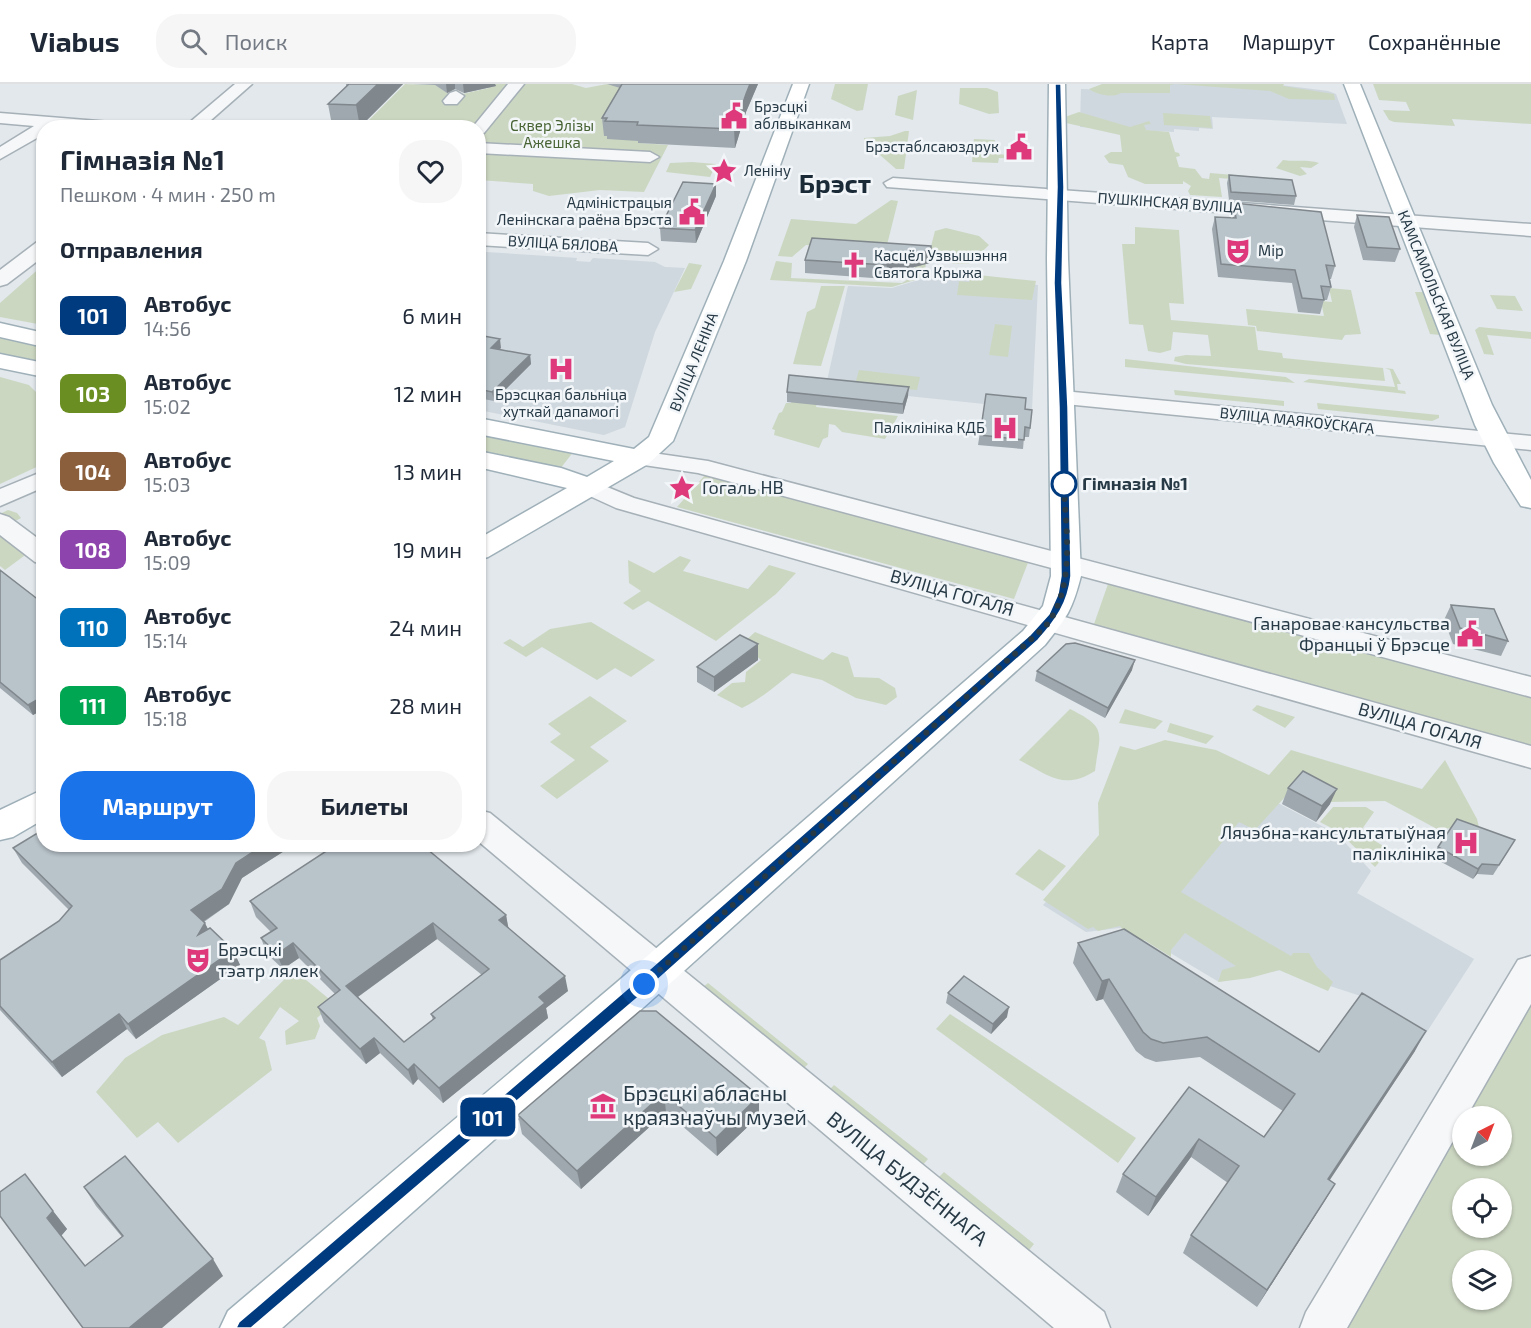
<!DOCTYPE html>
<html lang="ru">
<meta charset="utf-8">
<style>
:root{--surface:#fff;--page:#f6f6f7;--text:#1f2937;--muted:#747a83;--line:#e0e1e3;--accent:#1a73e8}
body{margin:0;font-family:"Exo 2",sans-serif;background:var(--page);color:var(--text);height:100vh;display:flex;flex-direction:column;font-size:22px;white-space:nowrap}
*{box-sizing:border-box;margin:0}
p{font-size:20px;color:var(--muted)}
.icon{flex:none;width:33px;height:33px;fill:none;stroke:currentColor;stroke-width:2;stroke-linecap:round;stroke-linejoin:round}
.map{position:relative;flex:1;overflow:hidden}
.sheet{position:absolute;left:36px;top:36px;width:450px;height:732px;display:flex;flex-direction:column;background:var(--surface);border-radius:24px;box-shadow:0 2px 4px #0004}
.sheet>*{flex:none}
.badge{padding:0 12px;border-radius:9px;font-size:21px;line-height:39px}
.needle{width:39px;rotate:42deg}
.buttons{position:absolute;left:1452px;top:1022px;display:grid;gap:12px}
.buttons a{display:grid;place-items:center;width:60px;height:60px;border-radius:50%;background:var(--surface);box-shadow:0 2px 4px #0004;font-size:30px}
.you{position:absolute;width:30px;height:30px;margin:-15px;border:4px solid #fff;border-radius:50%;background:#1a73e8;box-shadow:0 0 0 9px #1a73e833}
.map>.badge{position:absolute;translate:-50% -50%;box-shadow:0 0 0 3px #fff}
h2{padding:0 24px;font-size:22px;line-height:54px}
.round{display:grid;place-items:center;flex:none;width:63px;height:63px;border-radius:24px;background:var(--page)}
.headline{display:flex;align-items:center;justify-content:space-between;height:102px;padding:0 24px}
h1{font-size:28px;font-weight:700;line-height:45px}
.cta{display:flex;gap:12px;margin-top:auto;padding:12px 24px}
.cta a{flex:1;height:69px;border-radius:24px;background:var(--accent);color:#fff;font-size:24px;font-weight:700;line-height:69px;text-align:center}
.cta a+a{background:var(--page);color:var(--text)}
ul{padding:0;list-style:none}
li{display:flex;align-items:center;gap:18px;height:78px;padding:0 24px}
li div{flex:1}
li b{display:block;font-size:22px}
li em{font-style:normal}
li .badge{min-width:66px;font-weight:700;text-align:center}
header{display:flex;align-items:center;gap:36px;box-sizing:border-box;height:84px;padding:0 30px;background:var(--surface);border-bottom:2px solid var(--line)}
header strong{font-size:28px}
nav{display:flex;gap:33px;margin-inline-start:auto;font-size:21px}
.search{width:420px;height:54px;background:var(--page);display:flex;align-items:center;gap:15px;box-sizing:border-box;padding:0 21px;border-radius:24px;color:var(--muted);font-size:22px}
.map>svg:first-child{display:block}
.built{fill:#cfd8de}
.green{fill:#ccd7c2;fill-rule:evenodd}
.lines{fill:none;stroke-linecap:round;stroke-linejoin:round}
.minor-casing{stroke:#a6b0b7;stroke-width:3}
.major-casing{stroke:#9fb0b9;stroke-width:3}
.minor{fill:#f5f7f9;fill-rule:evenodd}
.major{fill:#fff;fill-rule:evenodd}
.wall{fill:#9ea8ae;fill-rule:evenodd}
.shaded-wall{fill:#81888d}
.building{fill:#b8c3ca;stroke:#81888d;stroke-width:1.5;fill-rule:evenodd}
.line{fill:#003b80;stroke:#fff;stroke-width:1.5}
.walk{stroke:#273a46;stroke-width:6;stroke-dasharray:0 10.8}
.stop-dot{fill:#fff;stroke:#003b80;stroke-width:3}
.labels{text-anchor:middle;stroke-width:5;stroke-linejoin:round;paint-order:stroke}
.far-poi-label{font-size:15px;fill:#273a46;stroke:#f2f6f9;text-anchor:start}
.far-park-label{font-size:15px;fill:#486333;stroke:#f2f6f9}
.far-street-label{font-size:15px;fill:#273a46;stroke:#f2f6f9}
.stop-label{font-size:18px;font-weight:bold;fill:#273a46;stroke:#f2f6f9;text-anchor:start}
.poi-label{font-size:18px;fill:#273a46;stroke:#f2f6f9;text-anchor:start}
.street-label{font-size:18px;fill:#273a46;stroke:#f2f6f9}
.near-poi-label{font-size:21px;fill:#273a46;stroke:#f2f6f9;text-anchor:start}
.near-street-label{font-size:21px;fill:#273a46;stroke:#f2f6f9}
.far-town-label{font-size:26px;font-weight:bold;fill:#1a2a37;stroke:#f2f6f9}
</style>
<header>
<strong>Viabus</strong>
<div class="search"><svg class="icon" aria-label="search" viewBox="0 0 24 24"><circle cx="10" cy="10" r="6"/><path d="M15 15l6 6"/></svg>Поиск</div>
<nav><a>Карта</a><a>Маршрут</a><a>Сохранённые</a></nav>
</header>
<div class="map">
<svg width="1531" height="1244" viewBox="0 0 1531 1244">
<rect width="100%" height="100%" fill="#e2e8ec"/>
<path class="built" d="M1137 0H1272L1328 7 1336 10 1347 40 1212 33 1213 45 1199 44V47L1174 45V48L1080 43 1081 5 1113 6Z
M478 165H486V168L577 174 576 177 590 178 593 174 655 178 665 183 685 184 655 248 625 343 604 351 479 326Z
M925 194 1038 201 1032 325 908 312 909 305 827 297 848 202 892 204Z
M1188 672 1337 750 1371 787 1357 809 1474 875 1419 960 1363 927 1370 915 1281 886 1219 898 1127 843 1086 848 1043 821Z"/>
<path class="green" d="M405 0 435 1 449 10 458 11 489 4 492 0H572L586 4 607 0 631 4 608 52 639 57V59L668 61 644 108 600 106 549 112 533 107V100L479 96 478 44H361Z
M835 0H868L863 26 857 27 831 15Z
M1102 0H1284L1283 2 1334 10 1335 16 1289 15 1270 7 1175 0 1170 1V9H1121C1113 14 1097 11 1089 5Z
M1373 0H1531V40L1452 35 1455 42 1394 38 1389 36 1383 26 1410 27 1406 18 1379 16Z
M960 4H987L998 8 999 29 989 30 959 20Z
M917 6 913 36 895 31 898 12Z
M1079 28 1130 43 1149 37 1151 40 1144 41 1146 46 1169 48 1175 68 1179 69 1180 72 1176 73 1179 83 1195 85 1202 94 1209 95 1210 89 1280 95 1282 99 1219 94 1222 113 1190 111 1188 107 1191 102 1183 97V100H1145L1128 93 1123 81 1109 79 1104 72 1111 68H1122L1120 51 1066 39 1065 33Z
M1163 29 1210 32 1212 44 1164 41Z
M905 47H909L904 85H896L864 57V54L890 52Z
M974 55 995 56 993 70 1034 72V76L999 74 998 79 972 78 973 67 953 65 954 60 973 61Z
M1283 76C1295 78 1308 75 1319 79L1311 84 1300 83 1307 90 1300 92 1276 84Z
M692 78 716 80 710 93 666 88 670 79Z
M891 116 898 117 886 165 806 161 792 173 778 172 791 135 856 140Z
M1135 143 1179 146 1184 220 1169 219 1171 236 1255 243 1258 266 1282 269 1283 274 1383 284 1385 297 1186 280 1174 277 1175 273 1186 271 1211 272 1208 251 1173 248 1171 266 1160 269 1148 267 1143 241 1129 240 1122 160H1135Z
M946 144 979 152 989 161 969 180H953L930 166 935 147Z
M926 173 925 193 892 203 770 196 776 177 792 179 791 194 902 199 916 190 914 176Z
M689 179 702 181 691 205 674 208Z
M43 181V241L0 233V219Z
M978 191 1036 197 1032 216 957 211 959 197 969 198 970 192Z
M821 202H845L821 282 793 280 807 228 815 224Z
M1329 204 1351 206 1361 250 1345 251 1342 256 1257 247 1256 242 1248 241 1246 225 1324 232 1321 217 1332 218Z
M1415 208H1424L1440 251 1430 250Z
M1490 211 1515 212 1523 227 1497 225Z
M995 240 1012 242 1008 273 989 271Z
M1479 243 1531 248V255L1487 251 1494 271 1484 270 1475 246Z
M0 251 43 260V282L0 273Z
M1125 275 1286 293 1295 299 1125 283Z
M1385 284 1393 285 1401 300H1397L1398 306 1405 307 1406 310 1303 298 1309 295 1395 303 1390 286Z
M859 286 920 293 917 306 855 300Z
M0 293 29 301 44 316 43 380 0 400Z
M799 298 823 300 816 323 898 332 885 355 842 348 835 341 829 340 828 353 823 355 819 364 774 351 775 346 772 345 779 329 782 328 786 319H791Z
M1174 306 1284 317V322L1175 311Z
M1317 319 1439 331V334L1432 337 1318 325Z
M478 349 574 367 560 385 479 369Z
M705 391 1029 476 1014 515 677 423Z
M8 426 17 429 21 434 2 444 28 469 5 486 0 482V430Z
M680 472 691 476 683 487 748 505 769 481 796 489 776 510 716 557 648 517 633 526 623 519 641 507 629 499 628 476 654 489Z
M1108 500 1531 613V663L1094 540Z
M591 538 655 576 631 593 615 584 597 596 542 563 526 573 503 559 510 555 523 563 550 545Z
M755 548 823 576 832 568 848 573 854 593 879 594 895 604 897 613 886 621 856 614 822 596 792 589C775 602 761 615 742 624L717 611 732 599 745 598 746 588 761 576 742 560Z
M590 612 627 637 590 663 609 677 557 715 540 702 575 676 550 658 561 650 548 640Z
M1257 621 1295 633 1285 644 1252 626Z
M1070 625C1108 644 1100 648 1095 687 1063 707 1049 691 1019 676Z
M1125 625 1163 637 1155 645 1119 639Z
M1170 639 1214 652 1206 660 1167 648Z
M1165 656 1216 666 1269 691 1291 666 1422 705 1445 676 1477 735 1479 743 1437 745 1385 717 1329 718 1296 701 1255 746 1239 738 1181 808 1291 872 1293 869H1309L1317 883 1333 898 1328 907 1279 886 1250 894 1218 898 1222 886 1236 882 1185 849 1171 866V873L1144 856 1128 855 1120 842 1098 847 1093 843 1088 845 1043 816 1099 751 1098 719 1120 662 1135 666Z
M1333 723H1366L1374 728 1360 748 1390 766 1375 783 1339 748 1320 738Z
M1039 765 1066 782 1043 807 1015 790Z
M294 886 334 919 317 934 320 942 315 955 286 961 285 947 299 937 280 923 259 954 265 957 272 986 178 1059 158 1038 137 1054 96 1008 125 974 162 951 224 933 238 941Z
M708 899 808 980 802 986 702 904Z
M1531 915V1244H1347L1462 1037V1071H1502V1032H1466ZM1462 1104H1502V1143H1462ZM1462 1176H1502V1215H1462Z
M950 930 1136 1054 1118 1079 936 945Z
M834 1001 928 1075 921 1083 827 1008Z
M944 1088 1034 1160 1026 1170 936 1096Z"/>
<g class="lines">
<g class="minor-casing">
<path id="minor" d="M235 0H252L202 44H183Z
M508 0H524L484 49 478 51V44H472Z
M456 7 464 12 457 20H445L443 17 450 9Z
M0 29 123 39 131 44H44V50L0 75V63L34 42 0 39Z
M478 59 650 68 659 73 650 78 478 69Z
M893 94 1046 105 1053 108 1060 106 1531 140V152L887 103 884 99Z
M478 149 648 159 658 165 648 171 478 161Z
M44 156V172L7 200 0 202V186L37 158Z
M1063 307 1531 352V366L1055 319 1052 314 1055 309Z
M639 367 708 377 1531 593V613L698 389 630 379 627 374 630 369Z
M44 387V403L0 422V405Z
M590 396 634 414 1531 662V684L616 424 581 408 578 403 581 398Z
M0 430 9 433 44 459V480L35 478 0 451Z
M478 726 490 729 1104 1228 1110 1244H1054L478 757Z
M1531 872V920L1467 1032H1462V1041L1347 1244H1300L1306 1228 1518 876Z"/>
</g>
<g class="major-casing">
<path id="major" d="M793 0H809L746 177 673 357 648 380 488 473 478 476V455L567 404 478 383V367L561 384 587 393 614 377 478 350V334L634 365 649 353 724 177Z
M1049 0H1065L1068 175 1081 492C1072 527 1067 533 1045 561L644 923 282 1244H220L228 1227 616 899 1023 547 1043 522 1051 492 1047 175Z
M1344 0H1360L1492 321 1531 396V424L1521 422 1494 379 1475 341Z
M0 239 44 249V263L0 253Z
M0 270 44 279V293L0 284Z
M44 705V735L13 753 0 756V726Z"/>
</g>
<use href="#minor" class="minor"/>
<use href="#major" class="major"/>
</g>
<path class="wall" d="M346 0H403L360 43 332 41 328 20 346 3Z
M413 0H495L496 2 464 9 455 5 447 9 435 1Z
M607 0H758L746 28 735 64 638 59V57L607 55V52H604L602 34 620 4Z
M1229 91 1296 112 1294 121 1229 116 1227 99Z
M716 112 696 159 661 157 660 144Z
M1234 119 1335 182 1331 195H1330L1331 203 1327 216H1324L1320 230 1298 228 1292 199 1218 193 1212 145 1215 133 1231 134V131Z
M1357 131 1400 165 1395 178 1363 176 1354 143Z
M931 166 930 179 887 190 886 195 805 189V176Z
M478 251 501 264 499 265 530 271 531 280 494 317 478 314Z
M787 308 908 312 903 330 787 318Z
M986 310 1025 325 1030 344 1029 353H1024L1023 365 978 361Z
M0 486 44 520V625L33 631 0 604Z
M1451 521 1508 557 1501 572 1453 560 1444 536Z
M758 560V576L714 608 697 598V583Z
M1132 586 1105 634 1035 597 1037 587Z
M1288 704 1330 720 1316 738 1282 720Z
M337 760H424L425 764 506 831 508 844 568 907 546 924 548 934 443 1019 418 995 413 1001 380 969 366 980 324 938 318 923 335 910 299 874 283 885 267 870 261 854 271 848 256 833 250 817ZM437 855 482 891 431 930 433 936 404 958 358 913Z
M1438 763 1509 766 1493 791 1477 790 1473 795 1432 773Z
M13 764H289L242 794 229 820 204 838 208 845 233 866 240 881 136 955 127 945 62 993 0 926V876L59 837 69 826 22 779Z
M1078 859 1319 968 1415 967 1329 1096 1335 1100 1324 1118 1257 1223 1183 1169 1191 1151 1228 1099 1191 1073 1148 1132 1116 1108 1123 1090 1189 1003 1264 1053 1283 1027 1200 973 1156 978 1145 974 1136 967 1103 915 1096 917 1073 879Z
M948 909 1007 933 991 950 946 919Z
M640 927 759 1012V1032L717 1072 666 1028 581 1105 522 1050 518 1031Z
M84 1103 223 1192 83 1244 53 1127 67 1145 61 1152 85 1182 122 1153 96 1122Z"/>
<path class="shaded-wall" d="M378 0H403L360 43 356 21Z
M446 0H455V5L447 9Z
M463 0H495L496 2 464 9Z
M750 0H758L746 28 735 64 734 45 746 10Z
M716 100V112L696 159 695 146Z
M931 166 930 179 887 190 886 195 887 177Z
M500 255 501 264 492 272 491 264Z
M530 271 531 280 494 317 492 308Z
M909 303 908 312 903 330V320Z
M758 560V576L714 608V593Z
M1135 576 1132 586 1105 634 1108 624Z
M42 613 44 616V625L33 631 28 621Z
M1337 705 1330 720 1316 738 1322 722Z
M265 760H290L289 764 242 794 229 820 198 841 191 826 236 779Z
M1482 780 1477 790 1473 795 1478 785Z
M506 831 509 847 499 836Z
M205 839 212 854 198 851Z
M433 839 437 855 352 917 346 902Z
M293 859 299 874 283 885 277 870Z
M233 866 240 881 136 955 128 940Z
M565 892 568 907 546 924 548 934 443 1019 439 1004 539 913Z
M1109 895 1103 915 1096 917 1102 897Z
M1009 923 1007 933 991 950 993 940Z
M119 930 127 945 62 993 52 978Z
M1426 947 1415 967 1318 1114 1328 1095Z
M374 954 380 969 366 980 360 965Z
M414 980 418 995 413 1001 408 986Z
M664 1009 666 1028 581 1105 577 1087Z
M759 1012V1032L717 1072 716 1054Z
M1199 1055 1191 1073 1148 1132 1156 1113Z
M1335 1100 1324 1118 1257 1223 1267 1206Z
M53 1127 67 1145 61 1152 47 1134Z
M213 1175 223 1192 162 1244H129Z"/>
<path class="building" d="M349 0H378L356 21 328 20Z
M622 0H750L746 10 734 45 637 41 638 38 605 37 607 34H602Z
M1229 91 1292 96 1296 112 1231 108Z
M683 98 716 100 695 146 660 144Z
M1234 119 1321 128 1335 182 1326 181 1331 203 1321 202 1324 216 1302 214 1295 186 1221 180 1215 133 1236 134Z
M1357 131 1389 133 1400 165 1367 163Z
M812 154 931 162V166L887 177V181L805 176Z
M478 251 500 255 491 264 530 271 492 308 478 305Z
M789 291 909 303 903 320 787 308Z
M986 310 1026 314 1025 325 1032 326 1030 344 1025 343 1024 356 980 351Z
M0 486 44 520V614L42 613 28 621 0 598Z
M1451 521 1494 525 1508 557 1460 544Z
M740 551 758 560 714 593 697 583Z
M1075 559 1135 576 1108 624 1037 587 1066 560Z
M1303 687 1337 705 1322 722 1288 704Z
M1457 735 1515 756 1499 781 1482 780 1478 785 1438 763Z
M44 745V760H265L236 779 222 805 191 826 205 839 198 851 210 844 233 866 128 940 119 930 52 978 0 922V876L59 837 72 822 13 764Z
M337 760H421L506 831 499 836 565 892 539 913 545 919 439 1004 414 980 408 986 374 954 360 965 318 923 340 906 293 859 277 870 261 854 277 844 250 817ZM433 839 489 885 431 930 435 934 404 958 346 902Z
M1124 845 1319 968 1362 909 1426 947 1328 1095 1335 1100 1267 1206 1191 1151 1239 1082 1199 1055 1156 1113 1123 1090 1189 1003 1264 1053 1295 1010 1207 953 1163 959 1151 955 1143 948 1109 895 1102 897 1078 859Z
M964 892 1009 923 993 940 948 909Z
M640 927H656L759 1012 716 1054 664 1009 577 1087 518 1031Z
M125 1072 213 1175 129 1244H83L0 1132V1108L25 1090 53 1127 47 1134 85 1182 123 1152 84 1103Z"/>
<path class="line" d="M1055 0H1061L1064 103 1062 199 1068 323 1071 492C1068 519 1056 536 1038 556L636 915 251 1244H236L239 1238 625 907 1030 551 1049 530 1058 510 1061 492 1059 323 1054 199 1057 103Z"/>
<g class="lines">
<path class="walk" d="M644 900 1045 543C1077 503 1065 444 1064 400"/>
</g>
<defs>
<g id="civic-bare" transform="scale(2.07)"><path d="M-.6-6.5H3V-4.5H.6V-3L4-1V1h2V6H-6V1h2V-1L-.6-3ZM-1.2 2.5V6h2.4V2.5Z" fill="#de397a" stroke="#f2f6f9" stroke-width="2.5" paint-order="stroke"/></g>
<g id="sight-bare" transform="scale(2.07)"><path d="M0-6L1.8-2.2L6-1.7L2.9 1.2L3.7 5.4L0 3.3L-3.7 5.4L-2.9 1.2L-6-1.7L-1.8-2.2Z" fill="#de397a" stroke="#f2f6f9" stroke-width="2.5" paint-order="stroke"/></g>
<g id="theatre-bare" transform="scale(2.07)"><path d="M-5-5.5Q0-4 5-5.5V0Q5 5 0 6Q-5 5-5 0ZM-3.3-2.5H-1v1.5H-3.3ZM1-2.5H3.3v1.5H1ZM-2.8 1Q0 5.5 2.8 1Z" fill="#de397a" stroke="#f2f6f9" stroke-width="2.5" paint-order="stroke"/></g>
<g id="church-bare" transform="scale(2.07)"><path d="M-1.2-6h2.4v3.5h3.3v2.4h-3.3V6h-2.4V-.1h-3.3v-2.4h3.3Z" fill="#de397a" stroke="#f2f6f9" stroke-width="2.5" paint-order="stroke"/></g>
<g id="hospital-bare" transform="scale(2.07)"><path d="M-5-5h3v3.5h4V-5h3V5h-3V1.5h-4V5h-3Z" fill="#de397a" stroke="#f2f6f9" stroke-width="2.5" paint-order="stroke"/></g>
<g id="museum-bare" transform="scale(2.07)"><path d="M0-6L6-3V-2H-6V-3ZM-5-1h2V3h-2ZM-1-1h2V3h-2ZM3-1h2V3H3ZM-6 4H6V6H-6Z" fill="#de397a" stroke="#f2f6f9" stroke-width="2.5" paint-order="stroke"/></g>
</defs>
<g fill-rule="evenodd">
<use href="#civic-bare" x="734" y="32"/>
<use href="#civic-bare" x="1019" y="63"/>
<use href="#sight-bare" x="724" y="87"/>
<use href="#civic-bare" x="692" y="128"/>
<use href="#theatre-bare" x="1238" y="167"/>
<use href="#church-bare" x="854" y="181"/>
<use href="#hospital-bare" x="561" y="285"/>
<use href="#hospital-bare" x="1005" y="344"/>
<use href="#sight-bare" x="682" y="404"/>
<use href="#civic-bare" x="1470" y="550"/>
<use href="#hospital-bare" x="1466" y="759"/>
<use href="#theatre-bare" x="198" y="876"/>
<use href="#museum-bare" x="603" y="1022"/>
</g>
<circle class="stop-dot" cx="1064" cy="400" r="12"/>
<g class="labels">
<g class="far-poi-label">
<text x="754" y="28">Брэсцкі<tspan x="754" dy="17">аблвыканкам</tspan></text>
<text x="999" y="68" text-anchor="end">Брэстаблсаюздрук</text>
<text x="744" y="92">Леніну</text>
<text x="672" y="124" text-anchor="end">Адміністрацыя<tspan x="672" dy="17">Ленінскага раёна Брэста</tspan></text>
<text x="1258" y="172">Мір</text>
<text x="874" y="177">Касцёл Узвышэння<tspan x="874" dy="17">Святога Крыжа</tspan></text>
<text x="561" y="316" text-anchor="middle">Брэсцкая бальніца<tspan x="561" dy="17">хуткай дапамогі</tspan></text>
<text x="985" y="349" text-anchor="end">Паліклініка КДБ</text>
</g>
<g class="far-park-label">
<text x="552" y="47">Сквер Элізы<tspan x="552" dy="17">Ажешка</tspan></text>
</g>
<g class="far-street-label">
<text transform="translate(1170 119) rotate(4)" y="5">ПУШКІНСКАЯ ВУЛІЦА</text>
<text transform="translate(563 160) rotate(3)" y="5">ВУЛІЦА БЯЛОВА</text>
<text transform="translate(1436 211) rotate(68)" y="5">КАМСАМОЛЬСКАЯ ВУЛІЦА</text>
<text transform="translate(694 278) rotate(-68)" y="5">ВУЛІЦА ЛЕНІНА</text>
<text transform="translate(1297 337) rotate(6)" y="5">ВУЛІЦА МАЯКОЎСКАГА</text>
</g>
<g class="stop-label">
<text x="1082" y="406">Гімназія №1</text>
</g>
<g class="poi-label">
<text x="702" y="410">Гогаль НВ</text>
<text x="1450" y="546" text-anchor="end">Ганаровае кансульства<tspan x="1450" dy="21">Францыі ў Брэсце</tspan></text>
<text x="1446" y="755" text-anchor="end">Лячэбна-кансультатыўная<tspan x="1446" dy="21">паліклініка</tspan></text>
<text x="218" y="872">Брэсцкі<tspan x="218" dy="21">тэатр лялек</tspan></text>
</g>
<g class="street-label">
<text transform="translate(952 509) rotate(16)" y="6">ВУЛІЦА ГОГАЛЯ</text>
<text transform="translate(1420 642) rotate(16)" y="6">ВУЛІЦА ГОГАЛЯ</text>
</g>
<g class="near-poi-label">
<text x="623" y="1017">Брэсцкі абласны<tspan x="623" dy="24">краязнаўчы музей</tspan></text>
</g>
<g class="near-street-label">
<text transform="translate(907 1095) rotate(39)" y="7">ВУЛІЦА БУДЗЁННАГА</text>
</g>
<g class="far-town-label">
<text x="835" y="109">Брэст</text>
</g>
</g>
</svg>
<div class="buttons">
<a><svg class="needle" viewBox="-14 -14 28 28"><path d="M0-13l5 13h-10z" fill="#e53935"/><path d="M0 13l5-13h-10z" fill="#747a83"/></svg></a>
<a><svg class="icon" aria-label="locate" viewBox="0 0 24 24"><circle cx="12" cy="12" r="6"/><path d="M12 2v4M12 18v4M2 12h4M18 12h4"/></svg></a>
<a><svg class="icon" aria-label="layers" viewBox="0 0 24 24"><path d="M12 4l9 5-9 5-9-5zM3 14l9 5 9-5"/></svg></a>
</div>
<div class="you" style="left:644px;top:900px"></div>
<b class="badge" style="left:488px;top:1033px;background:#003b80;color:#fff">101</b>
<section class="sheet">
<div class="headline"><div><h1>Гімназія №1</h1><p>Пешком · 4 мин · 250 m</p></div><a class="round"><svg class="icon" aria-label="heart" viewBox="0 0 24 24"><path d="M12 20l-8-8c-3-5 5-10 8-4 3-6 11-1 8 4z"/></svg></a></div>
<h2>Отправления</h2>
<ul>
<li><span class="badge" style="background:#003b80;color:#fff">101</span><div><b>Автобус</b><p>14:56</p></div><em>6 мин</em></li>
<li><span class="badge" style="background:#6b8e23;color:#fff">103</span><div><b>Автобус</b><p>15:02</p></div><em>12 мин</em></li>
<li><span class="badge" style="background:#8b5e3c;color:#fff">104</span><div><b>Автобус</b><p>15:03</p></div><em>13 мин</em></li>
<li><span class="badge" style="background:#8e44ad;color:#fff">108</span><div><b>Автобус</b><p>15:09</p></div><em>19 мин</em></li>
<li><span class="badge" style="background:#0072bc;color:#fff">110</span><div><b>Автобус</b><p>15:14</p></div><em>24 мин</em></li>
<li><span class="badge" style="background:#00a651;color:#fff">111</span><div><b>Автобус</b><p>15:18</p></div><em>28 мин</em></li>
</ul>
<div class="cta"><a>Маршрут</a><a>Билеты</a></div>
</section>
</div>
